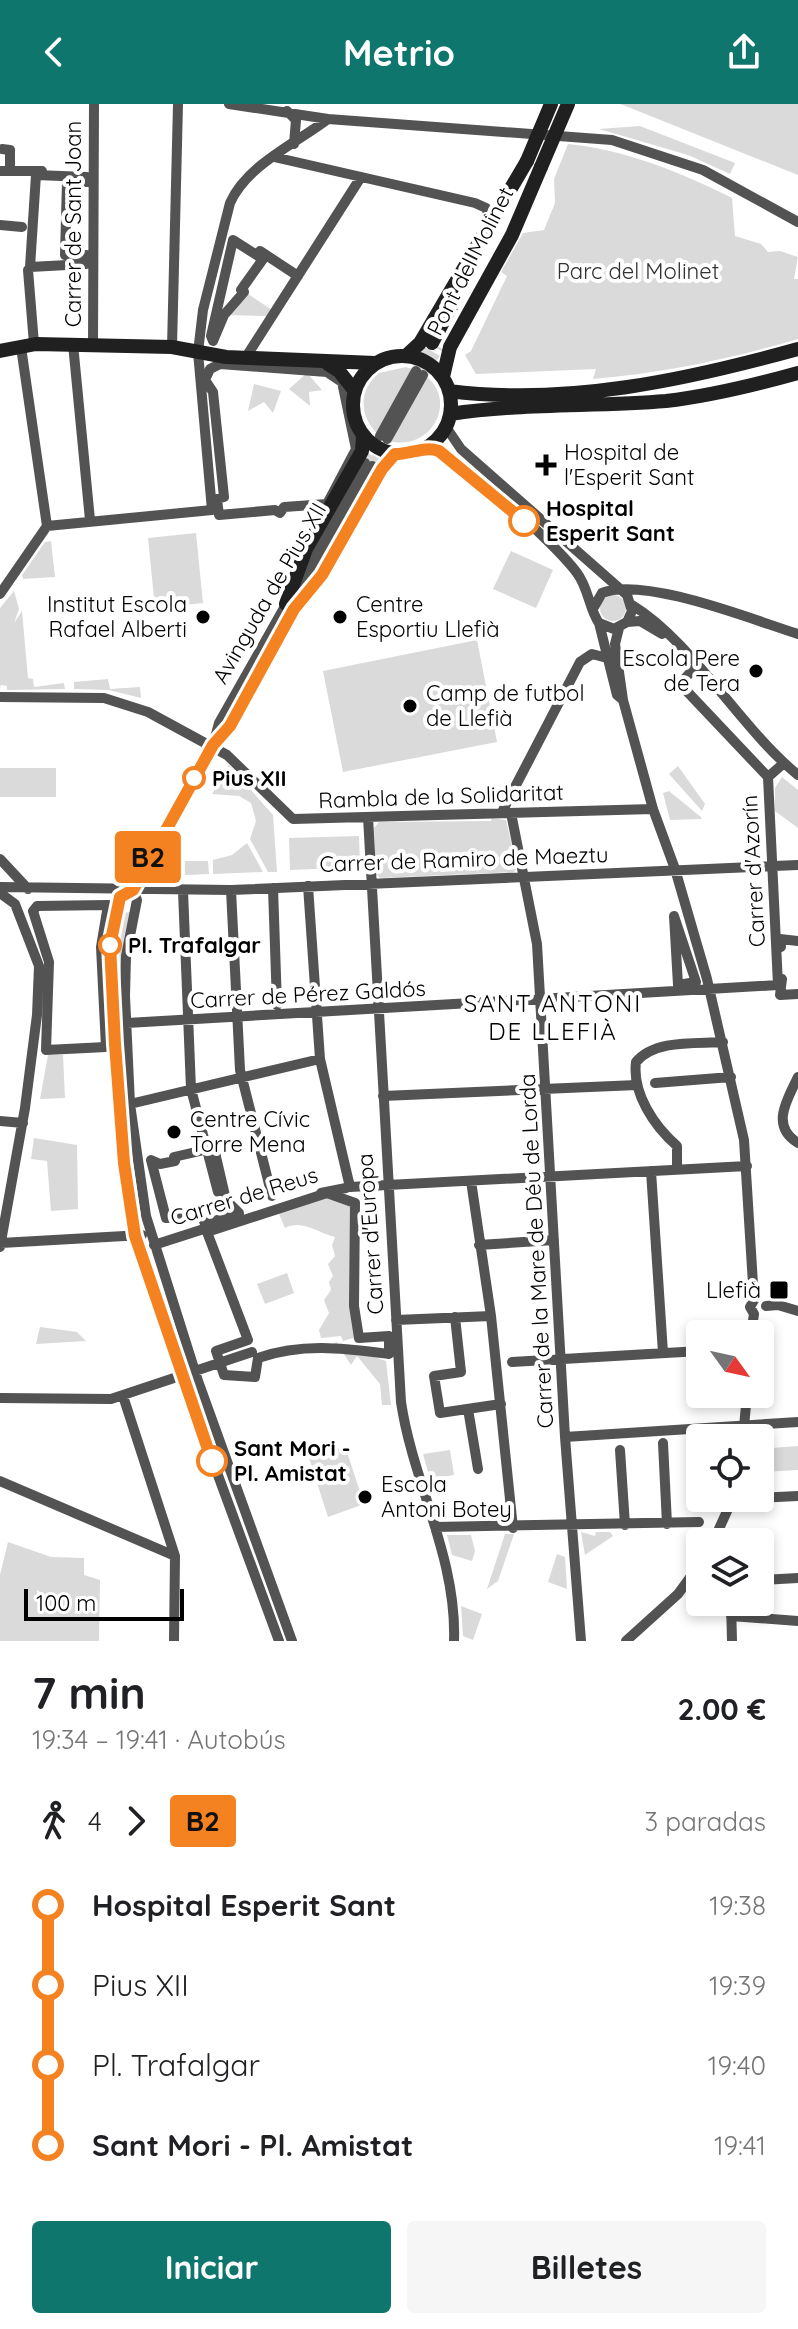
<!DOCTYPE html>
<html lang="es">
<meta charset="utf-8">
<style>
:root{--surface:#fff;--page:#f6f6f6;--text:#202124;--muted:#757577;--accent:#0f766e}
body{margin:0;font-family:Quicksand,sans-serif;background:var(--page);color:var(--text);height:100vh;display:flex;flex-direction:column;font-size:30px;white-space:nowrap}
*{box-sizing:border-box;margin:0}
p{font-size:26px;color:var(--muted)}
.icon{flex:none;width:44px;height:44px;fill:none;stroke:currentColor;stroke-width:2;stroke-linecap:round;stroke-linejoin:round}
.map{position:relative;height:1537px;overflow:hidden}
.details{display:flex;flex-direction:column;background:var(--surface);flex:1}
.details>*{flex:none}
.badge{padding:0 16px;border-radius:6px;font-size:28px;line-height:52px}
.needle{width:52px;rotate:123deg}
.controls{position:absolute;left:686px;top:1216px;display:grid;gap:16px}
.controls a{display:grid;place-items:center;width:88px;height:88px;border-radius:8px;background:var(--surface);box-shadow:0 4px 12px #0003;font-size:40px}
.scale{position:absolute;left:24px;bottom:20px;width:160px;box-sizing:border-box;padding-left:8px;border:4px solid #000;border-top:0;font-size:22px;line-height:28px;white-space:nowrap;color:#000;-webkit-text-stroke:6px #fff;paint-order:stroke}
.map>.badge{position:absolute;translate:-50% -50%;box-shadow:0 0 0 4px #fff}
.legs{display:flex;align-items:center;gap:12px;height:88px;padding:0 32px;font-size:26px}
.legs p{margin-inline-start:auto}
.overview{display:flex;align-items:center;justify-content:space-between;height:136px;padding:0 32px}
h1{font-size:44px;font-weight:700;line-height:60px}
.primary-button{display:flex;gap:16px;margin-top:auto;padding:16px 32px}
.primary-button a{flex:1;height:92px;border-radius:8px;background:var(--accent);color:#fff;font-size:32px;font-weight:700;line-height:92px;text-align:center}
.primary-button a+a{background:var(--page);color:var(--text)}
ul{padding:0 32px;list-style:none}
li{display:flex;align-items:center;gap:28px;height:80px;font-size:30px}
li i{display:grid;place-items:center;width:12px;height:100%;margin:0 10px;background:currentColor}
li i::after{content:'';width:20px;height:20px;margin:-10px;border:6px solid;border-radius:50%;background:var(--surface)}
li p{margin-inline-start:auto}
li:first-child i{background:linear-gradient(#0000 50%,currentColor 0)}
li:last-child i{background:linear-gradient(currentColor 50%,#0000 0)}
header{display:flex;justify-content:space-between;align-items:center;height:104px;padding:0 32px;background:var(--accent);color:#fff;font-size:36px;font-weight:700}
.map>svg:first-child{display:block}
.green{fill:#dadada}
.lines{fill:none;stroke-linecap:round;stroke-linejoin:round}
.street-tunnel{stroke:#d9d9d9;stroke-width:10;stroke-dasharray:10 5;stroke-linecap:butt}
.street{stroke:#535353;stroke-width:10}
.secondary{stroke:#202020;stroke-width:14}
.secondary-bridge{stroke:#202020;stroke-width:14}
.line-1-casing{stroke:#fff;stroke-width:18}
.line-1{stroke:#f58220;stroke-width:12}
.poi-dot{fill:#000;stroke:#fff;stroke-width:3}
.stop-1-dot{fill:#fff;stroke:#f58220;stroke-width:4}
.labels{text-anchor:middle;stroke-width:8;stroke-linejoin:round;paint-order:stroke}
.street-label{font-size:22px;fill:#000;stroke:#fff}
.park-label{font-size:22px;fill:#313131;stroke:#fff}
.poi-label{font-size:22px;fill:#000;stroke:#fff;text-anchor:start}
.stop-label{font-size:22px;font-weight:bold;fill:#000;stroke:#fff;text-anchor:start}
.neighbourhood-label{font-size:24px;letter-spacing:2px;fill:#000;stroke:#fff}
</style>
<header><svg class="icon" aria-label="back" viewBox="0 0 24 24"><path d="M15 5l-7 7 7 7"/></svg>Metrio<svg class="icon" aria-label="share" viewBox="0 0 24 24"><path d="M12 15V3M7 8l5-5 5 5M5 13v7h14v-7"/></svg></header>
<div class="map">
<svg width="798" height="1537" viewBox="0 0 798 1537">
<rect width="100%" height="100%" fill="#fff"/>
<path class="green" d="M620 0H798V71L623 1Z
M640 22 735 59 730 70 688 51 599 25Z
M568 40C623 45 683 69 732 94L735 132 761 140 768 148 780 147 798 153 794 175H798V235C730 255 664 269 593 275L596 265 476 270 465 251 471 247 507 172 501 168 523 129 544 126 555 99 554 75Z
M245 188 272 206 267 212 224 211Z
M406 263 415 266 378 330C359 312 358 286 379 269Z
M307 269 322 286 309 288 310 302 289 285Z
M426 272C459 299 429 348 390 337Z
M254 280 281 287 273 309 264 298 248 307Z
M196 429 203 499 155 504 148 434Z
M51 437 55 473 23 475 22 471 45 438Z
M511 447 553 466 536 504 493 485Z
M14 487 19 505 14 519 22 507 28 574 33 575 34 583 64 579 65 585 7 586V582L1 581 0 584V504Z
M600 504a13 13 0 1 1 26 0a13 13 0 1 1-26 0Z
M477 536 497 638 343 668 323 567Z
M108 575 110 585 140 583 141 594 109 586 74 585V578Z
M229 661 273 711 277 768H268L250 735 256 717 251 699 239 692 212 690Z
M678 662 705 700 702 707 669 670Z
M0 664H56V693H0Z
M782 673 798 686V724L775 707V684Z
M669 687 702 714 701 715 670 716 663 689Z
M492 714 506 716 517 763 514 768 380 774 376 770 374 724 379 718 491 717Z
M359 732 360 763 290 766 289 734Z
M247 739 263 768 213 770V756L232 751Z
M175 757H208L209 770 166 772Z
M131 808 121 870 123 936 119 937 115 858 121 809Z
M48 951H63L65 994 40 995Z
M34 1034 77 1041 78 1105 51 1107 47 1057 31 1055Z
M327 1089 355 1099 359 1237 355 1238 353 1234 343 1237 341 1232 321 1234 319 1226 329 1209 324 1196 331 1186 329 1178 333 1172 328 1160 335 1152 332 1141 335 1133C317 1129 303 1115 285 1124L277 1105Z
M287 1169 294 1189 265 1200 257 1180Z
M40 1223 77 1228 86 1237 36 1240Z
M337 1238 339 1243 349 1240 351 1245 386 1257 391 1301H382L380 1280 357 1252 351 1261 342 1247 327 1242Z
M345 1342 364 1400 328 1413 309 1354Z
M798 1342V1366L760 1368V1345Z
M450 1346 454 1371 430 1375 423 1350Z
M581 1428 595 1432 596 1428H610L613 1432 585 1451Z
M505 1430H514L498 1477 487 1485Z
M447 1431H471L475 1447 472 1457 452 1451Z
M8 1438 51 1453 84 1454V1471L100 1476 99 1537H0V1471Z
M557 1450 565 1453 567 1485 548 1478Z
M461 1502 482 1510 473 1536 463 1532Z"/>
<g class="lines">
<path class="street-tunnel" d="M416 267 432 239
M423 271 439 243
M365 359 380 332
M372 362 387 335"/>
<path class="street" d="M229 0 328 15 612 36 703 66 798 118
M287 7 296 16 294 40
M2 45 10 46V66
M274 53 475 99 486 104 491 116
M0 67H42
M36 71 87 73V78H67L65 151H86V160L30 163Z
M0 121 22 123
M233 136 263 155 241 186 244 188 224 211 213 237 211 232Z
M260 147 298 172
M28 166 34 240
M73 240 90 416
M93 241 94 0
M172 243 178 0
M246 253 361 73
M220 260 327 268 342 278 356 345 327 400 284 403 280 409 275 406 219 411 217 395 224 393 213 288 205 276 210 265Z
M380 332 416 267
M387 335 423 271
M428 343C461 354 556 440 577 469 589 485 589 505 599 519L614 525 627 518 632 507 627 491 461 345 446 323
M47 422 212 406 198 248 203 206 230 99C247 61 295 40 328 15
M299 479 365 359
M305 485 372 362
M0 490 47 422 21 243
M632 501C692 537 740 624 798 671
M594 503 602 489C644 472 753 516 798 530
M627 518 640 517 662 530
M599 519 617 591 623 596
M619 524 615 540 623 596 653 705 675 765 707 875 744 1036 754 1196 750 1203 754 1210 751 1230
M696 562 680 580 768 673
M0 593 104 594 148 608 227 651 293 715 653 705
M214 640 230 622 297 499
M502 708 580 558 592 550 607 554
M511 709 537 840 565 1333 581 1537
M368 713 401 1298C413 1379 457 1453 454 1537
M0 755 28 785
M308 782 320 955 350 1083 747 1062
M0 783 231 786 798 761
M273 784 277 901
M133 786 120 793 110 841 115 940 124 1059 135 1132 176 1257 279 1537
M133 786 137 796 126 852 125 892 130 1000 146 1112 198 1277 292 1537
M133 786 213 641 219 619 288 497
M231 786 240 966 272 1092
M183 787 191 985 218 1088
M0 789 15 800 39 862 37 911 25 1004 0 1143
M108 801 101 843 106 943 46 946 49 858 33 807 37 802Z
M674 812 696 878 678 881Z
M781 843 780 835 798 837
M782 875 780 891 798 890
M127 919 778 881 768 673 784 659
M798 973C787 996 770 1022 798 1039
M655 979 731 973
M383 992 637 981
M130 1000 320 955
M0 1017 23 1019
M213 1040 226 1096 239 1109 205 1120 202 1112 166 1114 151 1056 160 1060 175 1057 174 1053 200 1047 199 1043Z
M677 1065V1042C654 1022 632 989 636 958 655 935 697 940 723 938
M651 1067 663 1249
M471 1077 491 1212 513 1424
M321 1089 346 1084
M327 1089 355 1099 354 1202 359 1234 389 1232V1250C341 1244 302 1239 258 1254L255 1273 224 1271 216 1247 248 1236 207 1128Z
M1 1139 142 1131
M154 1141 210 1123
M479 1141 554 1136
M766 1202 778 1201 798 1207
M455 1213 461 1268 434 1272 440 1309 501 1300
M396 1216 491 1212
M512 1258 700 1247
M123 1292 175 1452 174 1537
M0 1294 111 1295 252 1248
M468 1305 478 1365
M565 1333 798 1318
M743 1334 747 1290
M663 1339 667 1420
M620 1346 625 1421
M0 1377 175 1452
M733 1395 798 1392
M435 1423 699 1418
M713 1438 733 1394
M760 1476 798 1474
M731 1498 732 1537
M731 1512 798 1517
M626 1537 678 1490 700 1460"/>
<path class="secondary" d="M432 239 451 203
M0 247 36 240 172 243 226 253 375 259
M407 251 420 239 527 57
M353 301a49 49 0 1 1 98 0a49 49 0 1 1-98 0Z
M328 260 339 267 354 286
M443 273 450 243 512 131 541 63
M449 287C567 302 686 276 798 245
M450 310C522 299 594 303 666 297 710 292 755 281 798 269
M286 500 306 445 362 347 363 333
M294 505 322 471 382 365 395 350"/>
<path class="secondary-bridge" d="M527 57 551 0
M541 63 568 0"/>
</g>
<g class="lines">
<g class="line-1-casing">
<path id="line-1" d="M212 1357 135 1132 124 1059 115 940 110 841 120 793 133 786 213 641 230 622 294 505 322 471 382 365 395 350C411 350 424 342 439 347L524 417"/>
</g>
<use href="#line-1" class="line-1"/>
</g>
<g class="poi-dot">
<path d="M542 349h8v8h8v8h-8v8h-8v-8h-8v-8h8z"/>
<circle cx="203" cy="513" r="8"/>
<circle cx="340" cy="513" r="8"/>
<circle cx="756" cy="567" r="8"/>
<circle cx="410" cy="602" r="8"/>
<circle cx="174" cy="1028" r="8"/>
<rect x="769" y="1176" width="20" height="20" rx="4"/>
<circle cx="365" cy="1393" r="8"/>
</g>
<g class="stop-1-dot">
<circle cx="524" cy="417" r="14"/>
<circle cx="194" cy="674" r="10"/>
<circle cx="110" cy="841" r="10"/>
<circle cx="212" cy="1357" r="14"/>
</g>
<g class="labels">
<g class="street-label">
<text transform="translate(73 120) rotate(-90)" y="8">Carrer de Sant Joan</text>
<text transform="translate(470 157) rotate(-63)" y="8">Pont del Molinet</text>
<text transform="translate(269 489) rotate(-60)" y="8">Avinguda de Pius XII</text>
<text transform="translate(441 692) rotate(-2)" y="8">Rambla de la Solidaritat</text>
<text transform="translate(464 755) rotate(-2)" y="8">Carrer de Ramiro de Maeztu</text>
<text transform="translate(753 767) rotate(-93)" y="8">Carrer d'Azorín</text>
<text transform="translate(308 890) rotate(-3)" y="8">Carrer de Pérez Galdós</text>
<text transform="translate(244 1092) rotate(-17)" y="8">Carrer de Reus</text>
<text transform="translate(370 1130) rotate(-94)" y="8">Carrer d'Europa</text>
<text transform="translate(536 1147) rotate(-93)" y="8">Carrer de la Mare de Déu de Lorda</text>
</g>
<g class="park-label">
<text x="638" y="175">Parc del Molinet</text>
</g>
<g class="poi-label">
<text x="564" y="356">Hospital de<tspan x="564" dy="25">l'Esperit Sant</tspan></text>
<text x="187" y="508" text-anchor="end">Institut Escola<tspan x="187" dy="25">Rafael Alberti</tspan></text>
<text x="356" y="508">Centre<tspan x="356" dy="25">Esportiu Llefià</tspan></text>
<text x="740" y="562" text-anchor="end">Escola Pere<tspan x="740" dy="25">de Tera</tspan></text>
<text x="426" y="597">Camp de futbol<tspan x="426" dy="25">de Llefià</tspan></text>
<text x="190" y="1023">Centre Cívic<tspan x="190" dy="25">Torre Mena</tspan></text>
<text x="761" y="1194" text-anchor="end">Llefià</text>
<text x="381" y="1388">Escola<tspan x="381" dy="25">Antoni Botey</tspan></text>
</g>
<g class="stop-label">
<text x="546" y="412">Hospital<tspan x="546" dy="25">Esperit Sant</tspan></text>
<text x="212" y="682">Pius XII</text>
<text x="128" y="849">Pl. Trafalgar</text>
<text x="234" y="1352">Sant Mori -<tspan x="234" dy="25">Pl. Amistat</tspan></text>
</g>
<g class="neighbourhood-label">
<text x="553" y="908">SANT ANTONI<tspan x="553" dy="28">DE LLEFIÀ</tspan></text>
</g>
</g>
</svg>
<div class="controls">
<a><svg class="needle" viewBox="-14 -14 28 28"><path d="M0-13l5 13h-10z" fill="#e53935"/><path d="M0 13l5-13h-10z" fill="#757577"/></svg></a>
<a><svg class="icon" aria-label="locate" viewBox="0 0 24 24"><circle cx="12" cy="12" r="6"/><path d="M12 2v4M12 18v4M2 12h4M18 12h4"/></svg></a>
<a><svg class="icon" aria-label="layers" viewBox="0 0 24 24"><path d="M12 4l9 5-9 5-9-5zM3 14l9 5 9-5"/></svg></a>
</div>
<div class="scale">100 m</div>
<b class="badge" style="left:148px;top:753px;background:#f58220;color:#111">B2</b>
</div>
<section class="details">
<div class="overview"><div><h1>7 min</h1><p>19:34 – 19:41 · Autobús</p></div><b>2.00 €</b></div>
<div class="legs"><svg class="icon" aria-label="walk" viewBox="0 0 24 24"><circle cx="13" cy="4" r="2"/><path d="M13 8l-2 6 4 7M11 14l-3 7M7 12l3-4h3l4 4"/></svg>4<svg class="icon" aria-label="forward" viewBox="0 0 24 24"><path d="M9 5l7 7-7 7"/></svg><b class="badge" style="background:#f58220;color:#111">B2</b><p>3 paradas</p></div>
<ul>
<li><i style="color:#f58220"></i><b>Hospital Esperit Sant</b><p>19:38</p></li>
<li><i style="color:#f58220"></i><span>Pius XII</span><p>19:39</p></li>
<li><i style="color:#f58220"></i><span>Pl. Trafalgar</span><p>19:40</p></li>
<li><i style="color:#f58220"></i><b>Sant Mori - Pl. Amistat</b><p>19:41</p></li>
</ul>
<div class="primary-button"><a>Iniciar</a><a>Billetes</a></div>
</section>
